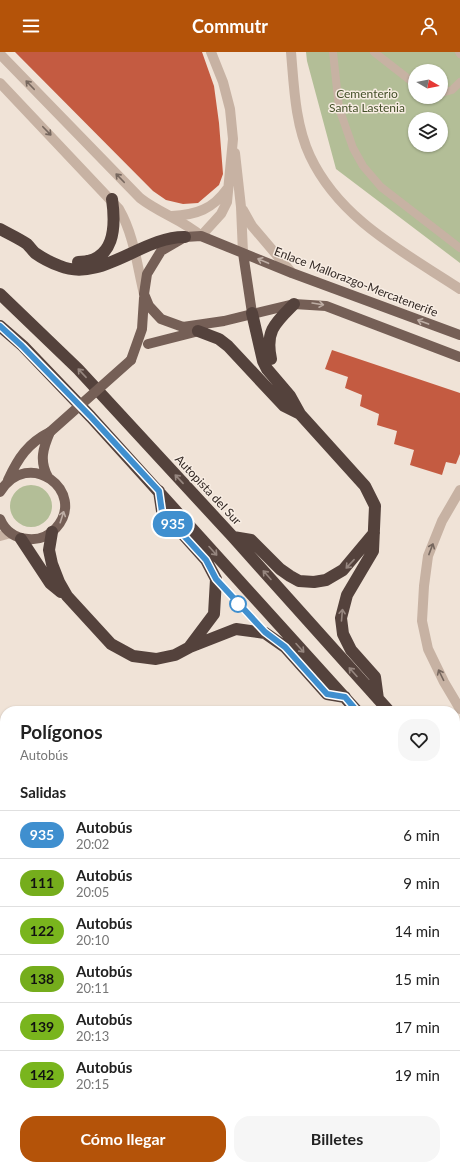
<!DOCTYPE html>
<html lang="es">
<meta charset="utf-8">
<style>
:root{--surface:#fff;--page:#f6f6f6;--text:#222;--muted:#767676;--line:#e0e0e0;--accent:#b45309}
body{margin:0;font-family:Lato,sans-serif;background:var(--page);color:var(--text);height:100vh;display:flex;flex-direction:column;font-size:15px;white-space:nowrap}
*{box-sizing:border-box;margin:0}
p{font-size:13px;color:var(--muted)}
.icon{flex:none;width:22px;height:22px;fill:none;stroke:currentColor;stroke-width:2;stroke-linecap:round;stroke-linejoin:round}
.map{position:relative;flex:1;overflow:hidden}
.drawer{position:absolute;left:0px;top:654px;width:460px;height:464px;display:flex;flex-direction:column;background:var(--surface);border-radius:16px 16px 0 0;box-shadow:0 1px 3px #0004}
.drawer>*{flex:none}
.badge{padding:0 8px;border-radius:13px;font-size:14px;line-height:26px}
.needle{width:26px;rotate:100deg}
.tools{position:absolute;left:408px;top:12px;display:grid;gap:8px}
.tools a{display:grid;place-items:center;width:40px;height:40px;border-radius:50%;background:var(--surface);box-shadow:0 1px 3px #0004;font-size:20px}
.map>.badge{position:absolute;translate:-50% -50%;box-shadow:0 0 0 2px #fff}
h2{padding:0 20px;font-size:15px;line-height:36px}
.round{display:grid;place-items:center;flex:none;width:42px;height:42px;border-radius:16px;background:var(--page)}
.headline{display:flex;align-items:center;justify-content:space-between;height:68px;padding:0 20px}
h1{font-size:19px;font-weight:700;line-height:30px}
.cta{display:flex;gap:8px;margin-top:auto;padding:8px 20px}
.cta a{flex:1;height:46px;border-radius:16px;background:var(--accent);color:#fff;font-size:16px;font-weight:700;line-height:46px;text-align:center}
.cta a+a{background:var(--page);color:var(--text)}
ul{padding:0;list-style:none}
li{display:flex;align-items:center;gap:12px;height:48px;padding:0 20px;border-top:1px solid var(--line)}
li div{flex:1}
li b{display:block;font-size:15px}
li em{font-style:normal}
li .badge{min-width:44px;font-weight:700;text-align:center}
header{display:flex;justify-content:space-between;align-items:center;height:52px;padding:0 20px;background:var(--accent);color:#fff;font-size:18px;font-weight:700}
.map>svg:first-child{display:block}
.green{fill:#b3be97;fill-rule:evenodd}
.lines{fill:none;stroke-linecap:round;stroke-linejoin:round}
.stream{stroke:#76acac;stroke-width:4.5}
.building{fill:#c45b41}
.service{stroke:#c7b2a3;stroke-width:8}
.minor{stroke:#c7b2a3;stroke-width:10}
.tertiary{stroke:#c7b2a3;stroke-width:10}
.primary{stroke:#755f56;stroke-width:10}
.motorway{stroke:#54423c;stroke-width:12}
.primary-bridge{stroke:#755f56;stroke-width:10}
.oneway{stroke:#76675e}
.oneway2{stroke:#bdada4}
.oneway3{stroke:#96867f}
.line-casing{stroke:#fff;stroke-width:9}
.line{stroke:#3f8fcf;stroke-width:6}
.stop-dot{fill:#fff;stroke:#3f8fcf;stroke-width:2}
.labels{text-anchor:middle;stroke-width:3;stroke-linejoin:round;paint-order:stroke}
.park-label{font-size:12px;fill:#445029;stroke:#f8ede3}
.street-label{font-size:12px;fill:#332925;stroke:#f8ede3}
</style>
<header><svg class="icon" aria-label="menu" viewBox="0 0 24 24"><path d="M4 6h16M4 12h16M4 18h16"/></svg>Commutr<svg class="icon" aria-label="person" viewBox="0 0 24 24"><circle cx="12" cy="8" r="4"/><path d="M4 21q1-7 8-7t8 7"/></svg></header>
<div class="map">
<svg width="460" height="1118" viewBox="0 0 460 1118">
<rect width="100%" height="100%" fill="#f0e3d7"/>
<path class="green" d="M306 0H460V211L336 117 307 9ZM415 19H441V45H415ZM415 67H441V93H415Z
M10 454a21 21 0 1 1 42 0a21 21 0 1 1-42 0Z"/>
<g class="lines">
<path class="stream" d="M0 1098 5 1095"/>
</g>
<path class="building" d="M15 0H202L214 34 219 71 223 122 219 133 198 151 183 152 166 148 153 139Z
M332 298 460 341V402L456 412 446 410 442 423 410 413 414 398 394 392 397 379 377 373 379 362 360 354 362 343 345 336 348 325 325 317Z"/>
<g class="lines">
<path class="service" d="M333 0 339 56 353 96 363 114 381 135 460 196
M374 0 415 32
M459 0 460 2
M441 41 452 38 460 30
M216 527 265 581
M455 897 460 903
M455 1017 460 1012
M319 1118 327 1113"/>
<path class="minor" d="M291 0C294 34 295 72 310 104 340 168 404 200 460 237
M0 2 140 146C159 161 183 168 201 184L221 162 227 150 233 87 230 57 223 30 211 0
M0 31 119 157C134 183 137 213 144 242
M235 101 241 155 243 201
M243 158 252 174 292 221
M172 164C196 163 213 157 227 137
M460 438 442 469 428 504 424 534 422 569 428 597 444 630 460 657"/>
<path class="tertiary" d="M0 484 11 481
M0 831 5 839
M0 1034 5 1040
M65 1113 69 1118
M193 1113 197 1118"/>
<path class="primary" d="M243 201 252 261
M460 283 292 221 201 184 185 185 161 199 147 222 144 242 149 254 161 267 183 275 224 269 294 252 326 254 460 305
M148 292 203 278
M131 308 142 277 144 246
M48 425C39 409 43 396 50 380
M8 428C18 406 28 391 50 380
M0 440C28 394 88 440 56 476 49 484 39 488 28 487 15 486 5 479 0 467"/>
<path class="motorway" d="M0 177C9 182 18 186 27 192 30 195 32 198 35 201 42 206 52 211 60 214 101 231 143 184 185 185
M78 210C115 210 116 175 112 147
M0 242 78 317 233 485 389 659
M252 261 263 309 267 317 290 344 300 362 365 434 375 454 373 499 347 543 341 566 343 582 351 598 375 625 378 647
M0 274 23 294 91 365 357 659
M198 279 219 287 228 294 284 354 300 362
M271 307C265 279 275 271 294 252
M159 439 162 459 206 508 216 527 214 562 190 594
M52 480 49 498 52 512 59 530 67 544 111 592 133 604 156 607 175 603 190 595 236 577 265 581 285 595 327 642 345 645
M233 485 251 488 280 517 290 524 299 529 314 530 326 528 343 518 374 481
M21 487 50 531 61 540
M455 732 460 737
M455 767 460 773"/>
<path class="primary-bridge" d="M50 380 131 308"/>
</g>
<defs><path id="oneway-shaft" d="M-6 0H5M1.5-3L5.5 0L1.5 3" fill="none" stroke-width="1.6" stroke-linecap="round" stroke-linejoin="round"/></defs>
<g class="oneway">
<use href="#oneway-shaft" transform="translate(30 33) rotate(-134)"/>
<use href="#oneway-shaft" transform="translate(47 79) rotate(46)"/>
<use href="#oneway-shaft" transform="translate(120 126) rotate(-134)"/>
<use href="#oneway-shaft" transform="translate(431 497) rotate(-69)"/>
<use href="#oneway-shaft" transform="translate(441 623) rotate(-116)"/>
</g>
<g class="oneway2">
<use href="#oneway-shaft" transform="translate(263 209) rotate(-157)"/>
<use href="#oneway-shaft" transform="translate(318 252) rotate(9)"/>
<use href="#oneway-shaft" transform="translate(423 270) rotate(-160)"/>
<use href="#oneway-shaft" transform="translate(62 465) rotate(-72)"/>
</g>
<g class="oneway3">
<use href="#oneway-shaft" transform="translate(82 321) rotate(-133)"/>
<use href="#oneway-shaft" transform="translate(179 427) rotate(-133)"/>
<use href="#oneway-shaft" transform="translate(213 499) rotate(48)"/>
<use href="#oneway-shaft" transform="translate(350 512) rotate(133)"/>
<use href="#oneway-shaft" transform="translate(267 523) rotate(-132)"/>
<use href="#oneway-shaft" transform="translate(342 563) rotate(-85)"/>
<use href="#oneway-shaft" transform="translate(300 596) rotate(48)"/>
<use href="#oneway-shaft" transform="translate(353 620) rotate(-132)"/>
</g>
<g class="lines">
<g class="line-casing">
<path id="line" d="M0 274 22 294 91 365 159 439 162 460 206 508 216 527 265 580 285 595 327 642 345 645 357 659"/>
</g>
<use href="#line" class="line"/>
</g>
<circle class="stop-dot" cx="238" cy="552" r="8"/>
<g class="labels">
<g class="park-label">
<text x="367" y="46">Cementerio<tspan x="367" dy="14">Santa Lastenia</tspan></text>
</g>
<g class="street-label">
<text transform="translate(356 230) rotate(21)" y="4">Enlace Mallorazgo-Mercatenerife</text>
<text transform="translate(208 438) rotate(47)" y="4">Autopista del Sur</text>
</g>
</g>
</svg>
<div class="tools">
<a><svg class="needle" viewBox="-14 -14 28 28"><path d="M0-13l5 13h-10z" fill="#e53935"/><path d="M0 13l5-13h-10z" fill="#767676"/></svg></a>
<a><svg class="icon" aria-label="layers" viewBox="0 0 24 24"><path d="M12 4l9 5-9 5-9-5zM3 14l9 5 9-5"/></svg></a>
</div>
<b class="badge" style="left:173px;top:472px;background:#3f8fcf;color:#fff">935</b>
<section class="drawer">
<div class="headline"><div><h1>Polígonos</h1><p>Autobús</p></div><a class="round"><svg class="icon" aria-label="heart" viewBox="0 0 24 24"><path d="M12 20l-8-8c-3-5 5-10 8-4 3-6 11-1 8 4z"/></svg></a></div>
<h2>Salidas</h2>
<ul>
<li><span class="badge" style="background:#3f8fcf;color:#fff">935</span><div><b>Autobús</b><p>20:02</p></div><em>6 min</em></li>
<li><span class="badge" style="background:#75ad1c;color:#111">111</span><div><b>Autobús</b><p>20:05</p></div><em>9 min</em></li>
<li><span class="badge" style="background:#79b51d;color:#111">122</span><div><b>Autobús</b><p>20:10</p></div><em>14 min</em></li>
<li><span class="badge" style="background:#75ad1c;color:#111">138</span><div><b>Autobús</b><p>20:11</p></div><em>15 min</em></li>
<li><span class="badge" style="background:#79b51d;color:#111">139</span><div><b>Autobús</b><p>20:13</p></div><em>17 min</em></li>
<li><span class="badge" style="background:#79b51d;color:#111">142</span><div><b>Autobús</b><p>20:15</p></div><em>19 min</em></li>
</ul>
<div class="cta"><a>Cómo llegar</a><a>Billetes</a></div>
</section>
</div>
